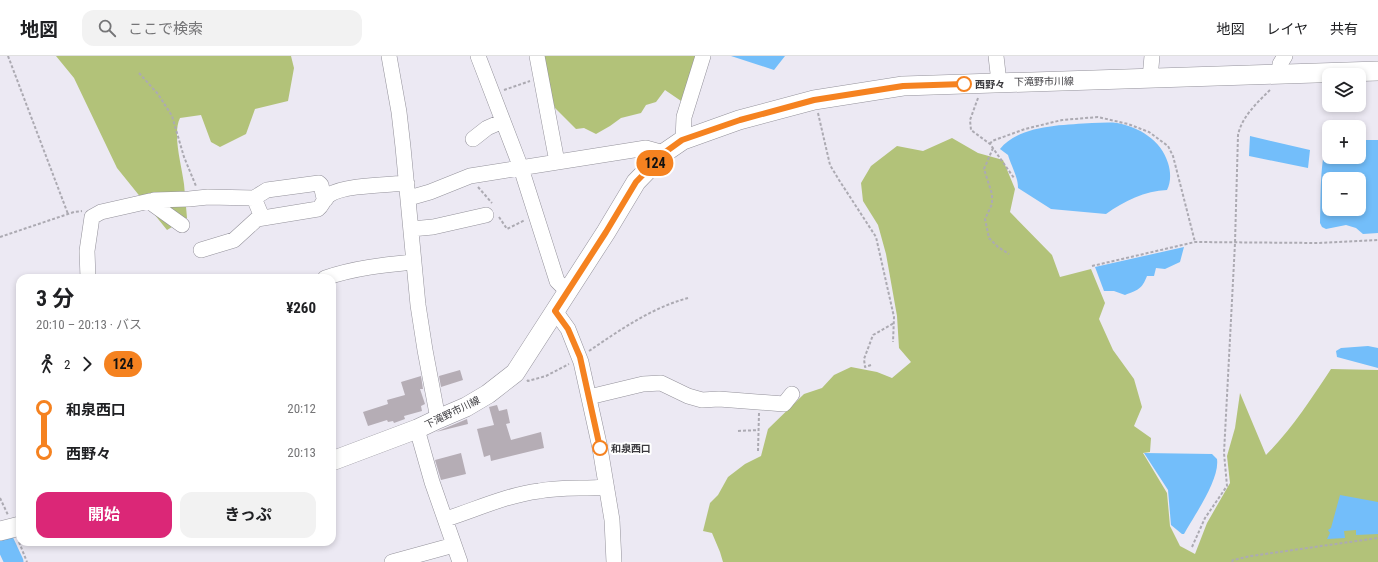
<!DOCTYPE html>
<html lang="ja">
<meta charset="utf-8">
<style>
:root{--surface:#fff;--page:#f2f2f2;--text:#202124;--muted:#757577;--line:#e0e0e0;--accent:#db2777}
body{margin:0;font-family:"Roboto Condensed","Noto Sans JP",sans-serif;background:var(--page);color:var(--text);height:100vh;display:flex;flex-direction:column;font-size:15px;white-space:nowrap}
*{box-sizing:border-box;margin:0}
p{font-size:13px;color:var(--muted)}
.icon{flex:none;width:22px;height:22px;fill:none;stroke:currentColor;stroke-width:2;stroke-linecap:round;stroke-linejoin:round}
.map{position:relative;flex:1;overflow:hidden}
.side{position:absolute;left:16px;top:218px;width:320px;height:272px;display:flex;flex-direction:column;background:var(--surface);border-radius:12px;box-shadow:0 2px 6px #0003}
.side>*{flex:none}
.badge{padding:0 8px;border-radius:13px;font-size:14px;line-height:26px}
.buttons{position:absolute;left:1322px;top:12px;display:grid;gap:8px}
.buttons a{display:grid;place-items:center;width:44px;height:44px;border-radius:8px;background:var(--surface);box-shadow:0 2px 6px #0003;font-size:20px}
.map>.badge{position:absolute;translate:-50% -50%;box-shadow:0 0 0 2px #fff}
.legs{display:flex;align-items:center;gap:6px;height:44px;padding:0 20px;font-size:13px}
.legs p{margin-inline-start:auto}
.headline{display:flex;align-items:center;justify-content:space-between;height:68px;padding:0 20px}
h1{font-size:22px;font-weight:700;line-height:30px}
.cta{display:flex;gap:8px;margin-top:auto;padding:8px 20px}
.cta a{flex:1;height:46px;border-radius:12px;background:var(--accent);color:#fff;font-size:16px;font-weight:700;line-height:46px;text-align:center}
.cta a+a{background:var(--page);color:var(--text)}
ul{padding:0 20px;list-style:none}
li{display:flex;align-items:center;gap:14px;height:44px;font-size:15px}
li i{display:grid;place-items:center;width:6px;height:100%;margin:0 5px;background:currentColor}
li i::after{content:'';width:10px;height:10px;margin:-5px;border:3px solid;border-radius:50%;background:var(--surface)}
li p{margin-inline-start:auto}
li:first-child i{background:linear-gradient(#0000 50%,currentColor 0)}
li:last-child i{background:linear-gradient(currentColor 50%,#0000 0)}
header{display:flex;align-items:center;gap:24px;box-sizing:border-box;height:56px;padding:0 20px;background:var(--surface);border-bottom:1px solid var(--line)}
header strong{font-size:19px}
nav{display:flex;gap:22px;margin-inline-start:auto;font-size:14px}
.search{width:280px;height:36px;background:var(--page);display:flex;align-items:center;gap:10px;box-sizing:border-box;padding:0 14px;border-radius:12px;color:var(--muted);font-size:15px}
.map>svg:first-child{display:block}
.green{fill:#b2c279}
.water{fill:#73befa;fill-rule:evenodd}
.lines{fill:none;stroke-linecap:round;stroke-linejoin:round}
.river{stroke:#73befa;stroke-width:19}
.building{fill:#b5adb5}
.minor-casing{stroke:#94929b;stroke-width:16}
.major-casing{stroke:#94929b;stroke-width:20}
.path{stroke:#acaab2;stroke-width:2;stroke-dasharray:3 2;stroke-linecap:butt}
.minor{stroke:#fff;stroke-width:15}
.major{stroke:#fff;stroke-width:19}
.line-1-casing{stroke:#fff;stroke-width:9}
.line-1{stroke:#f58220;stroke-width:6}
.stop-1-dot{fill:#fff;stroke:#f58220;stroke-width:2}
.labels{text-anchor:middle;stroke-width:4;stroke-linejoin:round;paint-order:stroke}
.street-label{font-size:10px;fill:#3b3a3e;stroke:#fff}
.stop-label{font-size:10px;font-weight:bold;fill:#3b3a3e;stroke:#fff;text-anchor:start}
</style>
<header>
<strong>地図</strong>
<div class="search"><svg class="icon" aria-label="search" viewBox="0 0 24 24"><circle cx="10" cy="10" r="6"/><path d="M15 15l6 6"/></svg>ここで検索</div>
<nav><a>地図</a><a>レイヤ</a><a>共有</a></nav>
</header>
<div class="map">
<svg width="1378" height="506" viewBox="0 0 1378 506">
<rect width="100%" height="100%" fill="#ece9f3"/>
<path class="green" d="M56 0H291L294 12 288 45 255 53 246 78 220 91 211 86 201 59 180 62C172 78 182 110 184 128 185 139 186 151 187 162L167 174 117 112 74 22Z
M539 0H699L684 47 665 34 656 46 646 49 641 57 621 62 610 70 596 78 584 72 576 73 555 52 543 20Z
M952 82 978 97 1003 104 1015 133 1010 156 1052 199 1060 221 1091 213 1105 247 1099 263 1113 294 1134 323 1142 351 1134 370 1151 382 1150 396 1143 397 1167 437 1170 470 1180 490 1195 498 1207 467 1230 427 1227 400 1235 372 1240 337 1266 399C1292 373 1311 343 1331 313L1378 314V506H723L720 496 712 477 703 475 710 447 718 439 728 421 745 408 761 400 768 373 804 338 822 332 834 319 851 311 877 316 892 322 911 306 899 292 897 260 886 198 878 169 863 145 861 127 871 110 897 90 923 95Z"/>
<path class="water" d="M731 0H785L774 14Z
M1092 67C1100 67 1109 66 1117 67 1139 71 1161 84 1168 107 1171 116 1171 126 1167 134 1145 135 1124 145 1106 158L1051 153 1018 132C1018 120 1011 110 1008 99L1000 93C1019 69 1063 69 1092 67Z
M1250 80 1310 94 1308 112 1249 100Z
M1359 84H1378V177L1363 178 1356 172 1346 169 1326 173 1322 171 1320 167C1321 152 1319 95 1329 86V101H1359ZM1329 123H1359V153H1329Z
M1184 191 1180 206 1165 213 1156 212 1154 220H1147C1142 233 1138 234 1125 239L1114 235H1104L1095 211Z
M1368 290 1378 292V312L1337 301 1336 295 1341 292Z
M1144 397 1212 398 1217 403C1220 423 1194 460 1184 478H1182L1171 469 1168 434Z
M1340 439 1378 446V478L1356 479V474L1344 475 1345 482 1327 483 1330 477 1328 474 1331 472Z"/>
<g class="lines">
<path class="river" d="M0 476 14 506"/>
</g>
<path class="building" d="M460 314 463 324 441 331 439 320Z
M421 320 423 333H420L425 348 421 350 422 355 404 360 405 363 394 367 393 365 388 366 387 364 368 370 363 356 388 348 387 344 405 339 401 326Z
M497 349 499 355 507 353 510 367 506 368 511 384 541 376 544 392 491 405 490 399 484 401 477 373 494 369 489 351Z
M467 363 468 368 436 376 443 373Z
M461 397 466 418 441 424 435 404Z"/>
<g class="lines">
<g class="minor-casing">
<path id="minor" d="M389 0 399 56 403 91 418 249 425 294 438 363
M478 0 521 112 557 225 567 235
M537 0 557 106
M996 0 999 26
M1279 18 1280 8 1285 0
M1150 22 1152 0
M473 83 487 72 503 65
M683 84 684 61 703 0
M254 142 267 134 319 127 321 129 324 142 326 143
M409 142 430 136 470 120 646 92 664 97
M154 144V149L182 169
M411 173 433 171 486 159
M201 194 234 184 257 163 318 153C323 149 324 142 329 139 344 129 387 129 407 127
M88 222 87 195 92 161 101 156 154 144 189 143 208 141 254 142 262 161
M325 222C354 212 383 209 413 206
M555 255 568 273 581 306 600 392 612 464 614 506
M589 341 643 328 661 327 688 340 702 344 719 343 784 348 792 338
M417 373 432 426 460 506
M446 463C477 453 507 439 539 435 561 431 584 433 606 431
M392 506 454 489"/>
</g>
<g class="major-casing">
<path id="major" d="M332 405 417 373 438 363 466 351 488 338 515 317 606 176 636 126 664 97 683 84 739 64 814 44 903 30 1378 15
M0 475 20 470"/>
</g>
<path class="path" d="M8 0 68 158
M139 17 158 38 172 60 184 101 196 130
M504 34 530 25
M978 42 970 64 971 74 990 88 1014 122
M818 57 830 109 839 124 876 181 894 261 893 286
M990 88 992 85 1025 73 1062 64 1098 61 1128 68 1149 76 1168 90 1173 100 1195 186
M993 92 984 113 992 138V148L985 163 989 182 998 191 1009 198
M478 131 492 147
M499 161 507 173 525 164
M0 181 74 156 82 155
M1092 210 1195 186 1318 187 1378 184
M589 295C620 274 651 252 688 242
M871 309 865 311 864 303 873 279 894 267
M527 324 528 325 546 320 569 308
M738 375 759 374
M758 395 759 357
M0 442 8 459
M19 486 27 506
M1192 491 1205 462 1227 430 1224 397 1235 187 1238 79C1242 60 1258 46 1271 33
M1232 506 1233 504 1251 500 1378 482"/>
<use href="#minor" class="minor"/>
<use href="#major" class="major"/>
</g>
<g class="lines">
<g class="line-1-casing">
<path id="line-1" d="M600 392 580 301 568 273 555 255 606 176 636 126 664 97 682 84 740 64 814 44 903 30 964 28"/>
</g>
<use href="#line-1" class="line-1"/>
</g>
<g class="stop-1-dot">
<circle cx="964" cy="28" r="7"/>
<circle cx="600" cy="392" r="7"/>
</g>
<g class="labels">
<g class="street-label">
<text transform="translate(1044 25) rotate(-1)" y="4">下滝野市川線</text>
<text transform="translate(452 356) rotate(-26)" y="4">下滝野市川線</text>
</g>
<g class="stop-label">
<text x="975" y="32">西野々</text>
<text x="611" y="396">和泉西口</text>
</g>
</g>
</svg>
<div class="buttons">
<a><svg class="icon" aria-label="layers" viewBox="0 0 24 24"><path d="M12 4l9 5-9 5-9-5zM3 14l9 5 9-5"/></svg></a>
<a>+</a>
<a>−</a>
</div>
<b class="badge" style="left:655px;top:107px;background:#f58220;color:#111">124</b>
<section class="side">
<div class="headline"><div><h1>3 分</h1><p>20:10 – 20:13 · バス</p></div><b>¥260</b></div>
<div class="legs"><svg class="icon" aria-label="walk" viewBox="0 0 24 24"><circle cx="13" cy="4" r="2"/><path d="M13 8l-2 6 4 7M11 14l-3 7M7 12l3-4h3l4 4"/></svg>2<svg class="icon" aria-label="forward" viewBox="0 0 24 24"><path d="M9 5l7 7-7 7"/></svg><b class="badge" style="background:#f58220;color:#111">124</b></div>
<ul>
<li><i style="color:#f58220"></i><b>和泉西口</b><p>20:12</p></li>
<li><i style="color:#f58220"></i><b>西野々</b><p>20:13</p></li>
</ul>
<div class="cta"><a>開始</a><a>きっぷ</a></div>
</section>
</div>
